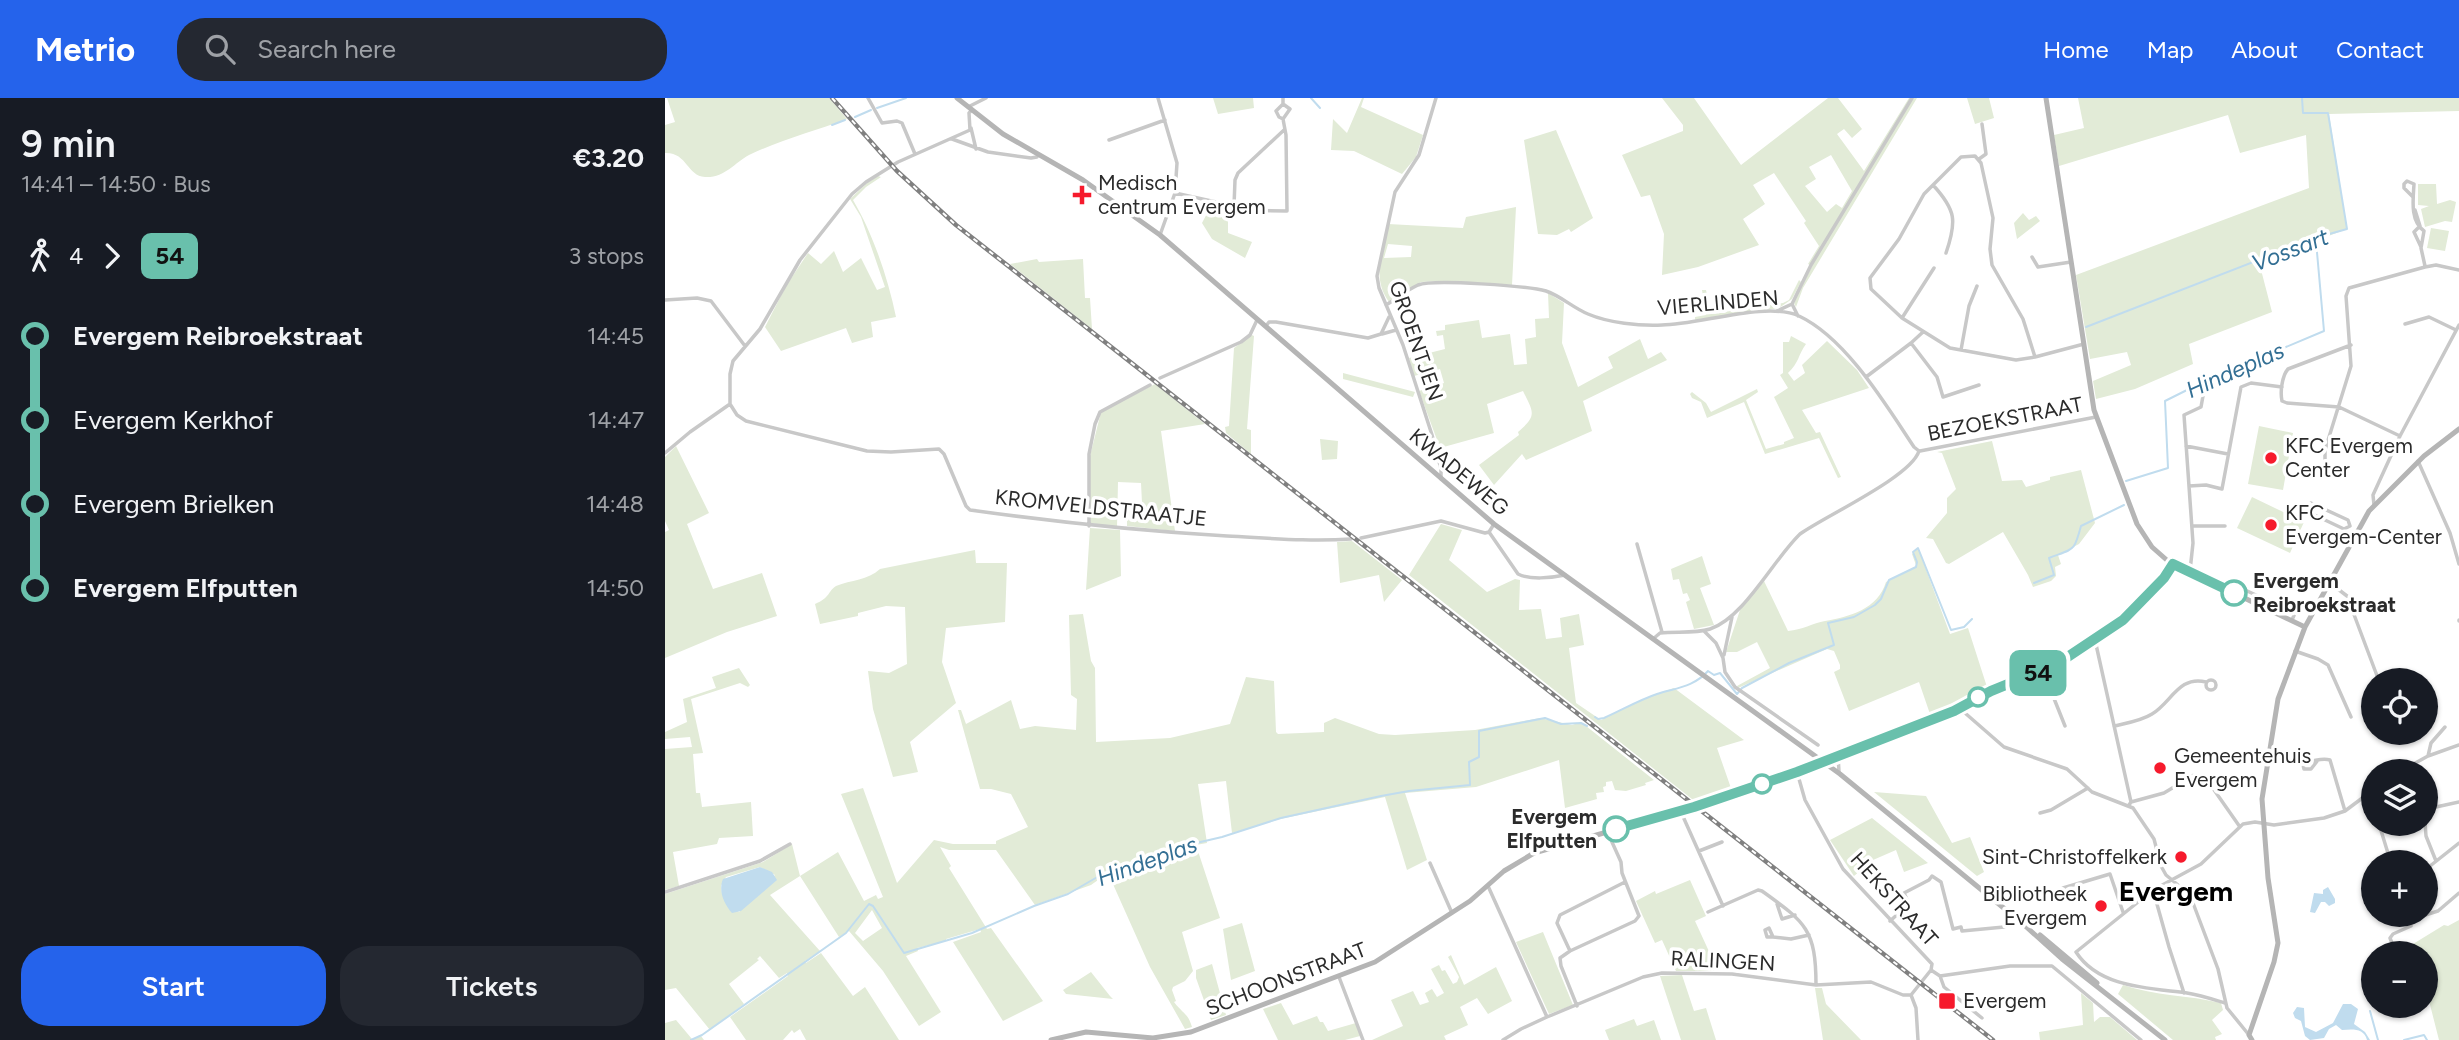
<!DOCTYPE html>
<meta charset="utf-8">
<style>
:root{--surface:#171b24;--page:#242831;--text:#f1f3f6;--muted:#9ea1a6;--accent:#2563eb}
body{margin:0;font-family:Figtree,sans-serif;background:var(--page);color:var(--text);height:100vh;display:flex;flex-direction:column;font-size:26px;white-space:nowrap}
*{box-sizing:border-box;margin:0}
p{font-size:23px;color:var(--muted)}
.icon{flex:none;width:38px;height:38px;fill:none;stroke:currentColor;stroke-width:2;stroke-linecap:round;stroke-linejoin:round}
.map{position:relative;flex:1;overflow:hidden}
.side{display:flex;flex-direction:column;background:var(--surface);width:665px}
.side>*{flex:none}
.badge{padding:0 14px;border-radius:10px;font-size:24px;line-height:46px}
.controls{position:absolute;left:1696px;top:570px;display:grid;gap:14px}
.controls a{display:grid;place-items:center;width:77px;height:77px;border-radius:50%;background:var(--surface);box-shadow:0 2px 5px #0004;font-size:35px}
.map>.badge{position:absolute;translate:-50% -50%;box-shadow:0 0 0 4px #fff}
.legs{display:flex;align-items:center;gap:10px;height:77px;padding:0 21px;font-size:23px}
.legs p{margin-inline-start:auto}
.headline{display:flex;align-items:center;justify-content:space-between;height:119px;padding:0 21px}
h1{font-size:38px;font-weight:600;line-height:52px}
.cta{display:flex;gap:14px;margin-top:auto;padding:14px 21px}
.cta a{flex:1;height:80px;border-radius:28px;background:var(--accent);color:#fff;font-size:28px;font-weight:600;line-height:80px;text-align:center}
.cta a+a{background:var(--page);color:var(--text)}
ul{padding:0 21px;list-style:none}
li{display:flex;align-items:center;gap:24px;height:84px;font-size:26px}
li i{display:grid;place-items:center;width:10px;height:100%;margin:0 9px;background:currentColor}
li i::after{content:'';width:18px;height:18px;margin:-9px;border:5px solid;border-radius:50%;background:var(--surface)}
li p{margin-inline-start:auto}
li:first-child i{background:linear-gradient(#0000 50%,currentColor 0)}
li:last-child i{background:linear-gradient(currentColor 50%,#0000 0)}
header{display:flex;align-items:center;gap:42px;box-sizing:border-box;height:98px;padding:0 35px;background:var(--accent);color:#fff}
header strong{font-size:33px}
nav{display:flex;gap:38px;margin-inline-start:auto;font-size:24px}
.search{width:490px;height:63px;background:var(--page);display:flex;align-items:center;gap:18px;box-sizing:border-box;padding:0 24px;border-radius:28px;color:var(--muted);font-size:26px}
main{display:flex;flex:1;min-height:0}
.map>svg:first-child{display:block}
.green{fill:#e2ebd7;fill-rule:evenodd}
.water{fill:#c0dcee}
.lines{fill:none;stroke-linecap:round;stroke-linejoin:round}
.stream{stroke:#c0dcee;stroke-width:2}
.street{stroke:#c8c8c8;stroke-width:3.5}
.secondary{stroke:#b5b5b5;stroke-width:5}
.rail-casing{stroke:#808080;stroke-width:4.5}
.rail{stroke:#fff;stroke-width:2;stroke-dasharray:5;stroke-linecap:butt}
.line-1-casing{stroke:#fff;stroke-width:16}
.line-1{stroke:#69c0ac;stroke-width:10}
.poi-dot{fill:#f61a2c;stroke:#fff;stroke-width:2.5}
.stop-1-dot{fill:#fff;stroke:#69c0ac;stroke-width:3.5}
.labels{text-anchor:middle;stroke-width:7;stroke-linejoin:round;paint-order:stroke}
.poi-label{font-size:21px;fill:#2b2b2b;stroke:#fff;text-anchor:start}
.street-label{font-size:21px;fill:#2b2b2b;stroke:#fff}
.stop-label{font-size:21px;font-weight:bold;fill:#2b2b2b;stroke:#fff;text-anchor:start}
.water-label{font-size:23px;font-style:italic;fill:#336f94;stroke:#fff}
.district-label{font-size:28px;font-weight:bold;fill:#000;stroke:#fff}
</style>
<header>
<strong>Metrio</strong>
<div class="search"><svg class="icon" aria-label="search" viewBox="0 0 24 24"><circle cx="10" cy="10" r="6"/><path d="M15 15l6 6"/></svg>Search here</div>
<nav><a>Home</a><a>Map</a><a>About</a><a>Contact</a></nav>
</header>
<main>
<section class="side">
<div class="headline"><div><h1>9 min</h1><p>14:41 – 14:50 · Bus</p></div><b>€3.20</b></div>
<div class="legs"><svg class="icon" aria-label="walk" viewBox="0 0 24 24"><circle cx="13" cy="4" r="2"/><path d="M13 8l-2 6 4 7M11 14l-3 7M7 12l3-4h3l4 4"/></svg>4<svg class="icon" aria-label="forward" viewBox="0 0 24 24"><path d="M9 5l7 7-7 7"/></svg><b class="badge" style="background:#69c0ac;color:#111">54</b><p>3 stops</p></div>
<ul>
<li><i style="color:#69c0ac"></i><b>Evergem Reibroekstraat</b><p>14:45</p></li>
<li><i style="color:#69c0ac"></i><span>Evergem Kerkhof</span><p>14:47</p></li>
<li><i style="color:#69c0ac"></i><span>Evergem Brielken</span><p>14:48</p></li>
<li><i style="color:#69c0ac"></i><b>Evergem Elfputten</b><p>14:50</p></li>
</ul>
<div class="cta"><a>Start</a><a>Tickets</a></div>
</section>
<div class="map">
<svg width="1794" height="942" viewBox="0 0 1794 942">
<rect width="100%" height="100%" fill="#fff"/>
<path class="green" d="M2 0H164L182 21C150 33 115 42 84 57 69 65 60 80 40 79 22 78 22 54 0 55V27L10 24Z
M548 0H588L589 10 553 16Z
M697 0H699L696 9 758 37 751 59 737 76 689 53 666 52 668 21 682 35Z
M997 0H1029L1076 67 1163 0H1173L1197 31 1187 40 1179 31 1172 36 1199 73 1244 0H1252L1138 190 1131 209 1129 205 1147 168 1143 166 1154 148 1139 125 1141 123 1109 75 1088 87 1100 106 1078 121 1094 147 1033 169 997 177 999 136 985 97 976 99 957 57 1018 33V27ZM1166 57 1187 93 1177 110 1171 106 1162 114 1140 88 1151 81 1144 69Z
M1302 0H1324L1329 20 1310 26Z
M1413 0H1794V13L1664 16 1682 131 1594 164 1607 214 1524 246 1528 266 1470 291 1431 301 1428 283 1466 267 1462 254 1425 261 1411 177 1644 90 1641 37 1575 55 1563 17 1394 68 1389 37 1419 30Z
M891 32 928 120 906 134 904 131 892 137 873 136 859 42Z
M213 78 216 79 201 89 188 102C208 136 223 180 231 219L206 224 208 239 187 245 181 230 116 253 100 229 121 188 143 155 156 166 169 153 178 174 196 160 212 192 220 189 196 119 185 101 202 85Z
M1753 86H1771L1772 106 1785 102 1791 104 1787 124 1780 123 1760 129 1756 111 1764 108 1753 107Z
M547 106 563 112V135L587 144 580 160 547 141 537 125Z
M851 109 847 187 778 183 756 184 724 204C706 180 718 152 723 126L798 130 801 119ZM723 146 747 148 746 159 719 160Z
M1358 115 1364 122 1371 118 1375 123 1352 141 1349 125Z
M1766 130 1784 133 1780 153 1762 150Z
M372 161 374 164 418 161 420 200H425L427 231 345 166Z
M1134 182 1136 184 1127 201 1114 210 1030 222V219L1041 217 1037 192H1041L1046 216 1118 205 1124 202Z
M883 195 899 205 897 245 913 289 948 270 943 259 975 241 983 261 996 254 1002 262 918 303 927 333 861 362 857 356 829 387 814 367 854 337 853 334C873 317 868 314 858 293L822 306 829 335 775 350 754 293 779 285 775 271 749 278 744 260 780 251 778 237 772 238 771 233 780 232V227L814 222 817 240 845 236 849 267 862 266 860 241 871 239 870 221 884 220Z
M587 237 589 238 582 331 586 332V356L561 335 560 329 564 328 569 250Z
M1126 238 1141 246C1133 257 1134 265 1123 275L1129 283 1140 275 1137 267 1162 243 1192 272 1204 290 1137 312 1151 335 1155 334 1176 379 1173 380 1154 340 1100 356 1079 304 1042 320 1036 304 1027 300 1025 296 1027 294 1041 305 1046 314 1092 291 1093 294 1081 302 1101 351 1119 346V344L1129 340 1109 299 1123 290 1115 277 1118 275V244H1124Z
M678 275 750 294 748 299 678 281Z
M490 286 540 326 496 333 510 433 462 428V410L470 409V405H477L476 385 453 384 452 429 425 425V358L436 314Z
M1594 328 1628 335 1618 392 1583 386Z
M655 341 673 343 672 361 657 362Z
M1327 343 1337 383 1357 382 1361 389 1385 382V379L1416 372 1430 425 1414 446 1393 457 1396 466 1390 469 1391 478 1386 483 1368 489 1363 477 1338 434 1284 466 1281 465 1268 441 1261 440 1282 415V400L1291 391 1277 355 1272 354Z
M11 348 44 415 22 426 48 491 97 475 112 518 62 534 0 560V434L4 432 0 423V359Z
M1587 399 1639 424 1625 455 1572 430Z
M776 426 797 432 784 462 822 494 850 481 855 482 854 512 876 511 881 541 897 539 895 520 914 516 919 547 904 550 911 605 936 622 983 599 1009 590 1079 642 1052 650 1067 693 1032 705 744 477Z
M425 430 455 432 456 478 421 492Z
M687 443 737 482 719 504 714 477 675 485 672 444Z
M1253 450 1285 536 1303 530 1322 589 1265 616 1254 584 1184 613 1169 574 1175 571V567L1169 553 1162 551 1073 590 1072 588 1105 570 1092 544 1072 554H1061L1075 512 1099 483 1123 533C1137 532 1148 525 1160 523 1184 519 1213 511 1221 484L1249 470 1251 467 1247 456Z
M310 452 311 465H342L340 524 281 530 277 564 291 605 245 644 253 674 228 679 208 611 203 573 224 575 242 566 240 509 221 508 193 515V518L155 526 150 506C165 500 163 493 171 488 186 482 203 482 215 471Z
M1037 458 1046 486 1035 490 1049 527 1029 531 1021 504 1025 502 1022 495 1018 496 1014 481 1008 482 1006 471Z
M418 516 426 563 430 570 431 644 505 640 565 626 581 579 609 583 611 634 613 636 659 634V625L670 620 714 636 730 637 810 632 875 620 907 627 916 624 989 682 980 685 981 687 961 693 950 692 947 683 941 684V688L938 689 939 694 931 695 932 701 900 710 894 662 811 689 740 695 762 762 742 772 720 699 615 721 567 735 561 683 533 686 542 745 531 747 555 820 517 834 528 873 520 883 508 889 507 892 511 903 509 904C518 916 523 915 527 929L520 931 485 869 443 775 426 787 370 807 331 752H284L275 749 286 768 284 770 322 831 326 830 378 903 338 923 288 844 316 834 315 831 281 841V843L252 850 253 853 241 858 276 914 254 928 218 873 184 833 174 839 135 778 105 797 155 853 140 863 141 865 156 855 188 898 200 889 234 942H141L135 931 129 935 127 932 118 942H81L65 919 123 878 122 875 114 880 95 858 92 861 94 862 64 886 79 906 45 932 11 890 0 892V796L98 764 127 746 135 778 173 754 199 803 211 797 213 801 218 799 176 696 198 690 232 785 269 742 288 746H331V743L363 729 346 696 326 691H315L293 612H296L301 626 346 602 355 631 370 628 411 632 412 601 406 597 404 517ZM95 769 110 777 74 814 57 796 56 788 61 779ZM207 812 217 830 198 843 190 835Z
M74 570 85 587 83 589 75 585 26 601 38 655 28 656 31 695H35L37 709 86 704 88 738 54 740 52 746 8 754 14 788 0 792V651L27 649 25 639 0 641V634L22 624 18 601 51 590 47 579Z
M1209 694 1261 698 1287 745 1305 739 1319 774 1312 778Z
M1207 720 1263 765 1239 774 1231 752 1208 762 1189 778 1165 742Z
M1025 782 1041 818 1030 823 1053 873H1011L997 842 990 845 971 803 990 793 991 796Z
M1794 822V942H1774L1761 891 1760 856H1751L1748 846 1779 827 1783 828Z
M577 825 590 873 566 882 558 831Z
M878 834 908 907 884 916 851 844Z
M786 857 799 887 831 869 847 903 823 916 812 900 795 909 803 927 779 938 781 942H707L738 928 726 902 748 893 755 907 764 904 760 895 767 891 772 899 779 895 766 871 774 867 777 873 780 872 788 886 792 884 794 879 783 859Z
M547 866 561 917 546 922 531 880V872Z
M426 874 445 898 448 901 401 896 398 892Z
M1017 877 1029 913 1041 910 1051 942H1016L995 878Z
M1458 887C1490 898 1523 897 1556 905L1558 912 1547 922 1557 936 1550 939 1551 942H1508L1453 896Z
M1150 890H1157L1161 906 1196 942H1158Z
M1416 895 1428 905 1429 924 1435 919H1445L1472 942H1375L1374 934 1418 927Z
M616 905 628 927 652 918 655 924H658L663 933 691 925 695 938 680 942H613L598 911Z
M969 921 972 928 989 922 996 942H944L940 932Z
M11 922 27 941 36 938 39 942H0V925Z"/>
<path class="water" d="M95 769 107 774 112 782 76 813 67 815C59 806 53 793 58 781Z
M1663 789 1670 801V805L1664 808 1660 804H1656L1650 815 1645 814 1649 795 1658 796V792Z
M1678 906H1686L1693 911 1689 926 1700 934 1705 942H1702C1699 930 1688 931 1677 932L1671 927 1664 931 1659 940 1645 942 1640 938 1636 923 1630 920 1628 915 1632 909 1639 910 1640 929 1651 934 1668 925Z"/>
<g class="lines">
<path class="stream" d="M646 0 655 10
M212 10 241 0
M190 19 206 12
M167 27 180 22
M1421 229 1650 140 1682 131 1663 15H1638L1637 0
M1461 383 1503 370 1500 303 1540 283 1659 233 1651 143
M1369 485 1389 477 1384 460C1410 450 1409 454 1416 428L1459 407
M930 619 933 621 939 620C957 612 974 602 992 596 1010 590 1029 589 1043 573L1049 577 1055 575 1072 596 1077 590 1124 565 1169 547 1163 525 1189 519 1210 507 1216 501 1224 482 1251 469 1252 464 1248 454 1253 450 1286 532 1299 529 1307 521
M1705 913 1713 942
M26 942 37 937 181 835 204 806 208 808 239 855 307 835 369 808 403 796 441 774 468 765 488 763 514 749 557 739 616 720 716 698 744 693 805 687 804 664 814 659V633L880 620 896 626 916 625 922 628
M1739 942 1759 937 1762 942"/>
<path class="street" d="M203 0 217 25 232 23 237 25 250 56
M493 0 512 65 510 95 495 137
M771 0 754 57 730 94 712 178 714 190 738 247 767 337 776 371V381
M303 9 321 0
M618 21 614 19 611 13 618 6
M306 30 311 51
M287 41 323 54 366 60 372 59 373 56
M444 42 500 22
M1314 61 1321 56 1317 26
M1268 87C1291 112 1292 123 1281 155
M510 95 569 108 574 112 622 113 621 37 618 21 625 11 618 6V0
M1748 99 1739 90V86L1742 83 1749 86C1748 102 1745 123 1759 133L1756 150 1760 168
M569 108 570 82 573 75 619 32
M1750 112 1755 128 1749 134 1756 149
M1367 159 1373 169 1406 164
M0 202 32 200 46 203 80 248
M1127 206 1133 218
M721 207C731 201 742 192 753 187 769 181 863 188 881 193 896 198 908 210 923 216 944 225 974 228 997 227 1034 227 1101 203 1134 218 1181 240 1221 307 1249 349L1254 353
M1112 213 1127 206 1146 167 1247 0
M1237 220 1269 170
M1740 226 1764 219 1791 232
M601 228 604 224H611L703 240 716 236 724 219
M717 236 731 232
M1246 245 1272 279 1278 299 1314 287
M1686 247 1623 271C1617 278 1615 294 1617 303L1622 305 1674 309 1735 338
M1296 252 1304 208 1312 188
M1370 259 1358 221 1327 167 1325 151 1328 120 1316 65 1310 58 1296 59 1259 96 1234 141 1205 180 1206 191 1237 220 1285 250 1351 262 1370 259 1419 246
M1201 279 1246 245 1258 234
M495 280 576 244 585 237 592 222
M65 306 72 317 81 323 202 353 226 354 274 351 279 356 301 408 305 412C391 424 476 433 562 438 603 440 644 444 686 441
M1521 348 1563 356
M1255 353 1431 319
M0 355 25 334 65 306V276L68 263 95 231 135 162 187 96 201 84 233 64 305 32 304 15 307 12
M1753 363 1785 435 1794 466
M1660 365V352L1686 268 1681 198 1684 190 1760 169 1771 167 1794 172
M1524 388 1541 387 1557 391 1576 289 1586 285 1617 289
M1646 405 1683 422 1685 428 1679 431 1643 414 1642 408Z
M1709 407 1708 397 1735 338 1794 227
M424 428V356L430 326 435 314 485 287
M1527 428H1560
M824 434 853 476C865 482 886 480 900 477
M696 440 776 423 820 435 824 434 829 426
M972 446 997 534
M1525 473 1528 445 1519 317 1536 309 1538 298
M1665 485 1682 498 1714 583
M1577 498 1580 492 1630 515 1627 522
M1794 522V523
M1039 533 1051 545 1058 560 1060 574 1070 589 1153 647
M988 541 995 535C1011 533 1029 536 1045 531 1079 520 1108 462 1135 436 1160 418 1246 379 1254 353
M1430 542 1466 704 1464 707
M1630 553 1653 561 1663 567 1686 619
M1059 557 1067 519
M1378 573 1400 628
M1541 587a5 5 0 1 1 10 0a5 5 0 1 1-10 0Z
M1297 609 1300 615 1339 649 1402 671 1427 694 1468 710 1489 741 1496 768 1501 777 1519 792 1528 805 1553 871 1562 910 1584 937
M1449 628C1462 625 1476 623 1487 616 1506 605 1514 577 1541 584
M1173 657 1174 674
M1763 658 1766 645 1780 629
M1653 662 1646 671H1639L1638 667C1643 663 1658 660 1665 662L1680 713
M1158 663 1289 613 1326 593 1394 566 1447 530 1469 513 1508 466
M1132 674 1140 702 1178 771 1267 866 1266 872
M1734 674 1763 658 1794 647
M1703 696 1708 708
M1466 704 1499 695 1529 677 1540 679 1575 729
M1771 709 1794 704
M1016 714 1058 808
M1375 715 1386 712 1423 690
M1760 724 1761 738 1771 763
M1714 726 1726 765
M1034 753 1057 744
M765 765 787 815
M1760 772 1794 745
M823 788 882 919
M1398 790 1445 776 1458 814
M1488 792 1504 849 1519 895
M0 794 95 763 125 746
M1112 806 1117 821 1130 817
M1043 814 1093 792 1097 793C1140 824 1151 831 1151 887
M1744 822 1773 813 1794 795
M1225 823 1244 806 1239 795 1264 782 1267 778 1276 784 1288 831 1296 829 1297 833 1339 829
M1108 839H1102L1100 832 1104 830 1108 839 1126 841 1144 837
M905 853 892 825 895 817 960 784
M1730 853 1725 840 1728 836 1746 828 1743 817
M1266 872 1275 878 1345 868H1387L1476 942
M1275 878 1279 889 1317 920
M674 879 698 942
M1246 897 1251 910 1253 942
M1246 897 1266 872
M1560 905C1547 901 1535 897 1522 895 1485 890 1434 890 1411 854L1488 792 1536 766 1578 726 1590 724 1609 727 1659 720 1680 713 1708 692
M912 908 896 868 895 860 905 853 970 823 974 818 957 775 956 764 942 733
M838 942 856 931 882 919 978 879 997 875 1067 876 1151 887 1206 884 1238 897H1246"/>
<path class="secondary" d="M292 0 338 36 418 82 495 137 829 426 1175 676 1357 825 1397 861 1500 942
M1381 0 1429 312 1472 426 1487 449 1504 464 1640 529
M1375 837 1432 885
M386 942 421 934 488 940 526 934 710 864 805 803 839 773 869 755 1029 709 1158 663
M1587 942 1584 937 1609 864 1613 845 1603 780 1597 701 1613 601 1640 529 1704 413 1759 358 1794 331"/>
<g class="rail-casing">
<path id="rail" d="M167 0 232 73 291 127 1328 942"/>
</g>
<use href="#rail" class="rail"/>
</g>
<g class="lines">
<g class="line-1-casing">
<path id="line-1" d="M951 731 1029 709 1132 674 1289 613 1326 593 1392 566 1458 522 1499 480 1508 466 1569 495"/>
</g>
<use href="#line-1" class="line-1"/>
</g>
<g class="poi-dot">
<path d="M413.5 86.5h7v7h7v7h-7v7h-7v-7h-7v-7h7z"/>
<circle cx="1606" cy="360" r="7"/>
<circle cx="1606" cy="427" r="7"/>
<circle cx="1495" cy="670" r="7"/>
<circle cx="1516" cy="759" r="7"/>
<circle cx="1436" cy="808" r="7"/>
<rect x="1273" y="894" width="18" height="18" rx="3.5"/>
</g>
<g class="stop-1-dot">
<circle cx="1569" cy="495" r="12"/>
<circle cx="1313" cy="599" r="9"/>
<circle cx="1097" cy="686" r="9"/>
<circle cx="951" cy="731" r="12"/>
</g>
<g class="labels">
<g class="poi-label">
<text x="433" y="92">Medisch<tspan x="433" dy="24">centrum Evergem</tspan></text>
<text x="1620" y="355">KFC Evergem<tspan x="1620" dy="24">Center</tspan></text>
<text x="1620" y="422">KFC<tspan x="1620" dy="24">Evergem-Center</tspan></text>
<text x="1509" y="665">Gemeentehuis<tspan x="1509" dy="24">Evergem</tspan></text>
<text x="1502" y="766" text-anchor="end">Sint-Christoffelkerk</text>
<text x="1422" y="803" text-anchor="end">Bibliotheek<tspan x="1422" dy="24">Evergem</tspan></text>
<text x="1298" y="910">Evergem</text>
</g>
<g class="street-label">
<text transform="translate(1053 205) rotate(-5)" y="7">VIERLINDEN</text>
<text transform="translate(751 243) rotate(71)" y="7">GROENTJEN</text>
<text transform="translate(1340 321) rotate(-11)" y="7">BEZOEKSTRAAT</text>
<text transform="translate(794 374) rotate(40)" y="7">KWADEWEG</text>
<text transform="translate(436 410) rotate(6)" y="7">KROMVELDSTRAATJE</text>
<text transform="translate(1229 801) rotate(48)" y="7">HEKSTRAAT</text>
<text transform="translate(1058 863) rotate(3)" y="7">RALINGEN</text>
<text transform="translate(621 881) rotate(-21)" y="7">SCHOONSTRAAT</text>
</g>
<g class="stop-label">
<text x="1588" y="490">Evergem<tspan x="1588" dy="24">Reibroekstraat</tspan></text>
<text x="932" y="726" text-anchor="end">Evergem<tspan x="932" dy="24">Elfputten</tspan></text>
</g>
<g class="water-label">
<text transform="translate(1625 152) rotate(-21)" y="8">Vossart</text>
<text transform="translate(1570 272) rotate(-24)" y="8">Hindeplas</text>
<text transform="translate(482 763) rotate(-20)" y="8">Hindeplas</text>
</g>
<g class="district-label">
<text x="1511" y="803">Evergem</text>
</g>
</g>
</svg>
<div class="controls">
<a><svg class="icon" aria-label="locate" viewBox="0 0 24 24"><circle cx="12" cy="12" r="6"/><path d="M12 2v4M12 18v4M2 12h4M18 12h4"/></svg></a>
<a><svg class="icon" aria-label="layers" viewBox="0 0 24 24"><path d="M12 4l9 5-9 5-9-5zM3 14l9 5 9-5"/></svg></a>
<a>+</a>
<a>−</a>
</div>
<b class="badge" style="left:1373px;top:575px;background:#69c0ac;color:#111">54</b>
</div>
</main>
